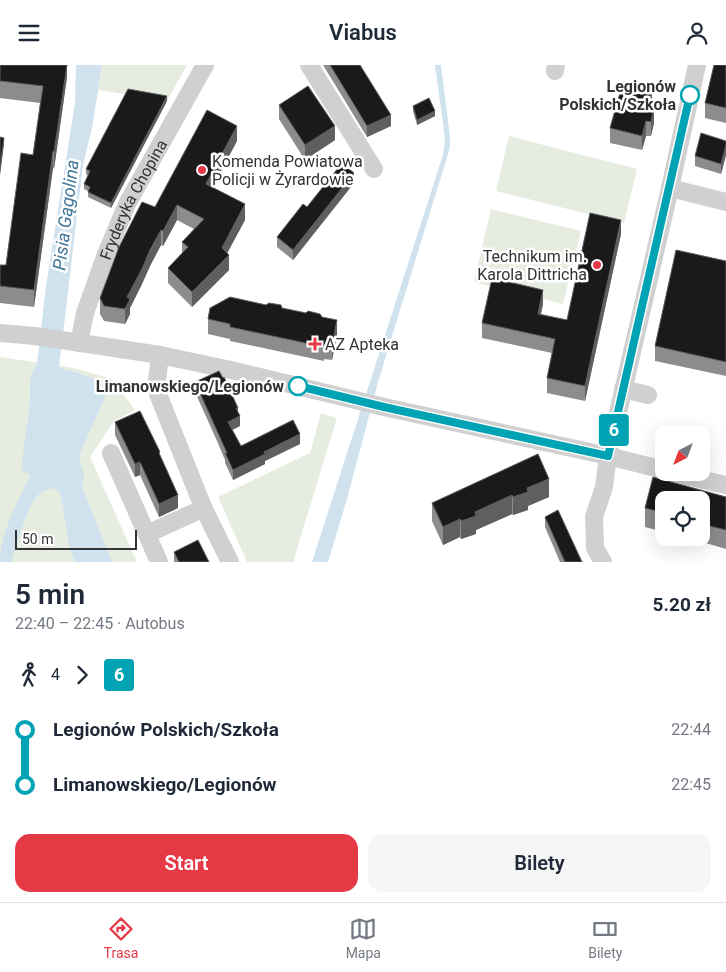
<!DOCTYPE html>
<html lang="pl">
<meta charset="utf-8">
<style>
:root{--surface:#fff;--page:#f6f6f7;--text:#1f2937;--muted:#747a83;--line:#e0e1e3;--accent:#e63946}
body{margin:0;font-family:Roboto,sans-serif;background:var(--page);color:var(--text);height:100vh;display:flex;flex-direction:column;font-size:19px;white-space:nowrap}
*{box-sizing:border-box;margin:0}
p{font-size:16px;color:var(--muted)}
.icon{flex:none;width:28px;height:28px;fill:none;stroke:currentColor;stroke-width:2;stroke-linecap:round;stroke-linejoin:round}
.map{position:relative;height:497px;overflow:hidden}
.details{display:flex;flex-direction:column;background:var(--surface);flex:1}
.details>*{flex:none}
.badge{padding:0 10px;border-radius:4px;font-size:18px;line-height:32px}
.needle{width:32px;rotate:222deg}
.tools{position:absolute;left:655px;top:361px;display:grid;gap:10px}
.tools a{display:grid;place-items:center;width:55px;height:55px;border-radius:10px;background:var(--surface);box-shadow:0 5px 20px #0002;font-size:25px}
.scale{position:absolute;left:15px;bottom:12px;width:122px;box-sizing:border-box;padding-left:5px;border:2px solid #333;border-top:0;font-size:14px;line-height:18px;white-space:nowrap;color:#333;-webkit-text-stroke:4px #fff;paint-order:stroke}
.map>.badge{position:absolute;translate:-50% -50%;box-shadow:0 0 0 2px #fff}
.legs{display:flex;align-items:center;gap:8px;height:55px;padding:0 15px;font-size:16px}
.legs p{margin-inline-start:auto}
.head{display:flex;align-items:center;justify-content:space-between;height:85px;padding:0 15px}
h1{font-size:28px;font-weight:600;line-height:38px}
.primary-button{display:flex;gap:10px;margin-top:auto;padding:10px 15px}
.primary-button a{flex:1;height:58px;border-radius:15px;background:var(--accent);color:#fff;font-size:20px;font-weight:600;line-height:58px;text-align:center}
.primary-button a+a{background:var(--page);color:var(--text)}
ul{padding:0 15px;list-style:none}
li{display:flex;align-items:center;gap:18px;height:55px;font-size:19px}
li i{display:grid;place-items:center;width:8px;height:100%;margin:0 6px;background:currentColor}
li i::after{content:'';width:12px;height:12px;margin:-6px;border:4px solid;border-radius:50%;background:var(--surface)}
li p{margin-inline-start:auto}
li:first-child i{background:linear-gradient(#0000 50%,currentColor 0)}
li:last-child i{background:linear-gradient(currentColor 50%,#0000 0)}
header{display:flex;justify-content:space-between;align-items:center;height:65px;padding:0 15px;background:var(--surface);font-size:22px;font-weight:600}
.dock{display:flex;justify-content:space-around;align-items:center;height:70px;border-top:1px solid var(--line);background:var(--surface);font-size:14px;color:var(--muted)}
.dock a{display:grid;justify-items:center;gap:2px}
.dock .selected{color:var(--accent)}
.map>svg:first-child{display:block}
.green{fill:#e6ecdf}
.water{fill:#cfe2ee}
.lines{fill:none;stroke-linecap:round;stroke-linejoin:round}
.minor{stroke:#d0d0d0;stroke-width:18}
.wall{fill:#8c8c8c}
.shaded-wall{fill:#5f5f5f}
.building{fill:#1a1a1a;stroke:#5f5f5f}
.line-1-casing{stroke:#fff;stroke-width:11}
.line-1{stroke:#00a3b4;stroke-width:8}
.stop-1-dot{fill:#fff;stroke:#00a3b4;stroke-width:2.5}
.poi-dot{fill:#e63946;stroke:#fff;stroke-width:2}
.labels{text-anchor:middle;stroke-width:5;stroke-linejoin:round;paint-order:stroke}
.stop-label{font-size:16px;font-weight:bold;fill:#333;stroke:#fff;text-anchor:end}
.poi-label{font-size:16px;fill:#333;stroke:#fff;text-anchor:start}
.street-label{font-size:16px;fill:#333;stroke:#fff}
.water-label{font-size:18px;font-style:italic;fill:#3f7597;stroke:#fff}
</style>
<header><svg class="icon" aria-label="menu" viewBox="0 0 24 24"><path d="M4 6h16M4 12h16M4 18h16"/></svg>Viabus<svg class="icon" aria-label="person" viewBox="0 0 24 24"><circle cx="12" cy="8" r="4"/><path d="M4 21q1-7 8-7t8 7"/></svg></header>
<div class="map">
<svg width="726" height="497" viewBox="0 0 726 497">
<rect width="100%" height="100%" fill="#fff"/>
<path class="green" d="M102 0H187L167 36 98 25Z
M509 71 637 104 624 158 496 126Z
M491 144 581 166 563 239 474 217Z
M0 292 74 303 112 314 135 345 114 356 90 392 137 497H0Z
M321 348 337 353 293 497H247L218 432 310 388Z"/>
<path class="water" d="M76 0H102L92 63 83 100 59 303 78 308 102 317 107 324 105 332 80 388 79 394 84 409 82 422 112 497H75L70 485 61 430C58 425 55 422 49 424 45 425 42 426 39 429 27 439 17 481 11 497H0C0 470 17 436 30 412L29 409 22 406V398L30 337V315L35 301 37 299 46 221 75 38Z
M435 0H441L450 72V81L448 89 378 317 347 434 328 497H312L443 90 445 74Z"/>
<g class="lines">
<g class="minor">
<path d="M309 0 374 104"/>
<path d="M555 6 556 0"/>
<path d="M670 123 726 137"/>
<path d="M0 268 35 271 160 290 231 305 384 342 608 391 664 405"/>
<path id="s1" d="M79 278 85 248 106 189 127 139 205 0"/>
<path d="M160 290 157 315 158 329 203 442 230 497"/>
<path d="M623 324 648 330"/>
<path d="M111 388 159 497"/>
<path d="M673 408 726 420"/>
<path d="M147 469 193 448"/>
<path d="M603 497 595 483 594 452 604 422 608 391 670 123 697 0"/>
</g>
</g>
<path class="wall" d="M0 0H67V12L54 104 53 103 34 242 0 238V200H6L33 90 40 38 0 33Z
M323 0H360L391 61 367 72Z
M726 0V58L705 53V38Z
M167 36 111 143 88 132V126L84 124V119L88 110 86 109V104Z
M652 39V42L654 58 651 71H646L642 85 610 78V63Z
M279 40 335 75 305 95 279 54Z
M413 41 435 51 417 60 413 46Z
M237 76 212 122 245 155 227 188 229 205 192 242 168 218V203L182 189V177L194 164 177 155 163 181 161 180 150 201 142 219 130 243V249L125 259 104 256 100 249V233L155 142Z
M726 76V90L721 109 695 101V91Z
M354 118 293 195 277 182V172L307 142Z
M621 169 585 336 547 328V313L552 288 482 273V258L543 239 541 249 567 255Z
M726 196V311L655 296V281Z
M322 252 337 270 332 295 324 294V296L230 276V274L208 269V254Z
M195 317 238 347 240 361 232 365 241 381 300 379 265 396V399L233 415 225 398V395L217 376 195 327Z
M115 357 160 390 178 443 159 452 140 410 135 412 115 370Z
M538 389 549 432 528 441V445L513 450 512 449 476 465V469L461 474 460 472 443 480 432 456V438Z
M653 412 726 432V484L685 472H701V435H664V467L645 462V443Z
M545 452 582 497H560L545 462Z
M174 487 209 497H174Z"/>
<path class="shaded-wall" d="M67 0V12L54 104V87Z
M652 24V39L649 56V41Z
M167 31V36L111 143V138Z
M654 43V58L651 71V57Z
M435 46V51L417 60V55Z
M391 50V61L367 72V61Z
M646 56V71L642 85V71Z
M237 61V76L206 134V119Z
M335 61V75L305 95V80Z
M4 73V79L0 111V105Z
M726 80V90L721 109V99Z
M53 86V103L34 242V225Z
M354 108V118L293 195V185Z
M245 139V155L223 196 229 190V205L192 242V227L222 183Z
M177 140V155L163 181V166Z
M621 155V169L585 336V321Z
M161 165V180L150 201 142 219 130 243V249L125 259V244L127 232Z
M543 225V239L538 263V249Z
M337 255V270L332 295V281Z
M236 343H238V352L240 351V361L228 367V357Z
M300 369V379L265 396V399L233 415V405L264 387Z
M140 397V410L135 412V399Z
M549 414V432L528 441V445L513 450V432L527 423Z
M178 430V443L159 452V439Z
M512 430V449L476 465V469L461 474V456L475 447Z
M460 454V472L443 480V462Z"/>
<path class="building" d="M0 0H67L54 87 53 86 34 225 0 221V200H6L21 88 33 90 43 21 0 16Z
M330 0H360L391 50 367 61Z
M714 0H726V43L705 38Z
M623 17 652 24 649 41 654 43 651 57 646 56 642 71 610 63Z
M308 21 335 61 305 80 279 40Z
M128 24 167 31 111 138 88 127 90 122 84 119 90 106 86 104Z
M429 33 435 46 417 55 413 41Z
M207 45 237 61 206 119 245 139 222 183 229 190 192 227 168 203 188 182 182 177 204 154 177 140 163 166 161 165 150 185 142 204 127 232 130 234 125 244 104 241 100 233 119 182 142 137 155 142Z
M701 68 726 76V80L721 99 695 91Z
M0 72 4 73 0 105Z
M342 98 354 108 293 185 277 172 303 139 307 142Z
M590 148 621 155 585 321 547 313 555 274 482 258 492 213 543 225 538 249 567 255Z
M676 185 726 196V297L655 281Z
M230 232 266 240 269 238 281 240 282 243 306 248 308 246 320 249 322 252 337 255 332 281 324 280V282L230 262V259L208 254 210 243Z
M219 306 223 313 224 312 238 343H236L240 351 228 357 241 381 293 355 300 369 264 387 265 389 233 405 225 388H227L217 366 195 317Z
M140 346 160 387 159 388 178 430 159 439 140 397 135 399 115 357Z
M538 389 549 414 527 423 528 427 513 432 512 430 475 447 476 451 461 456 460 454 443 462 432 438Z
M653 412 726 432V465L701 459V435H664V448L645 443Z
M558 445 582 497H565L545 452Z
M198 475 209 497H179L174 487Z"/>
<g class="lines">
<g class="line-1-casing">
<path id="line-1" d="M298 321 384 342 608 391 690 30"/>
</g>
<use href="#line-1" class="line-1"/>
</g>
<g class="stop-1-dot">
<circle cx="690" cy="30" r="9"/>
<circle cx="298" cy="321" r="9"/>
</g>
<g class="poi-dot">
<circle cx="202" cy="105" r="5"/>
<circle cx="597" cy="200" r="5"/>
<path d="M312.5 271.5h5v5h5v5h-5v5h-5v-5h-5v-5h5z"/>
</g>
<g class="labels">
<g class="stop-label">
<text x="676" y="27">Legionów<tspan x="676" dy="18">Polskich/Szkoła</tspan></text>
<text x="284" y="327">Limanowskiego/Legionów</text>
</g>
<g class="poi-label">
<text x="212" y="102">Komenda Powiatowa<tspan x="212" dy="18">Policji w Żyrardowie</tspan></text>
<text x="587" y="197" text-anchor="end">Technikum im.<tspan x="587" dy="18">Karola Dittricha</tspan></text>
<text x="325" y="285">AZ Apteka</text>
</g>
<g class="street-label">
<text dy="6" stroke="none"><textPath href="#s1" startOffset="154">Fryderyka Chopina</textPath></text>
</g>
<g class="water-label">
<text transform="translate(66 150) rotate(-83)" y="6">Pisia Gągolina</text>
</g>
</g>
</svg>
<div class="tools">
<a><svg class="needle" viewBox="-14 -14 28 28"><path d="M0-13l5 13h-10z" fill="#e53935"/><path d="M0 13l5-13h-10z" fill="#747a83"/></svg></a>
<a><svg class="icon" aria-label="locate" viewBox="0 0 24 24"><circle cx="12" cy="12" r="6"/><path d="M12 2v4M12 18v4M2 12h4M18 12h4"/></svg></a>
</div>
<div class="scale">50 m</div>
<b class="badge" style="left:614px;top:365px;background:#00a3b4;color:#fff">6</b>
</div>
<section class="details">
<div class="head"><div><h1>5 min</h1><p>22:40 – 22:45 · Autobus</p></div><b>5.20 zł</b></div>
<div class="legs"><svg class="icon" aria-label="walk" viewBox="0 0 24 24"><circle cx="13" cy="4" r="2"/><path d="M13 8l-2 6 4 7M11 14l-3 7M7 12l3-4h3l4 4"/></svg>4<svg class="icon" aria-label="forward" viewBox="0 0 24 24"><path d="M9 5l7 7-7 7"/></svg><b class="badge" style="background:#00a3b4;color:#fff">6</b></div>
<ul>
<li><i style="color:#00a3b4"></i><b>Legionów Polskich/Szkoła</b><p>22:44</p></li>
<li><i style="color:#00a3b4"></i><b>Limanowskiego/Legionów</b><p>22:45</p></li>
</ul>
<div class="primary-button"><a>Start</a><a>Bilety</a></div>
</section>
<nav class="dock">
<a class="selected"><svg class="icon" aria-label="directions" viewBox="0 0 24 24"><path d="M12 3l9 9-9 9-9-9zM9 14v-3h6M13 9l2 2-2 2"/></svg>Trasa</a>
<a><svg class="icon" aria-label="map" viewBox="0 0 24 24"><path d="M3 6l6-2 6 2 6-2v14l-6 2-6-2-6 2zM9 4v14M15 6v14"/></svg>Mapa</a>
<a><svg class="icon" aria-label="tickets" viewBox="0 0 24 24"><path d="M3 7h18v10H3zM15 7v10"/></svg>Bilety</a>
</nav>
